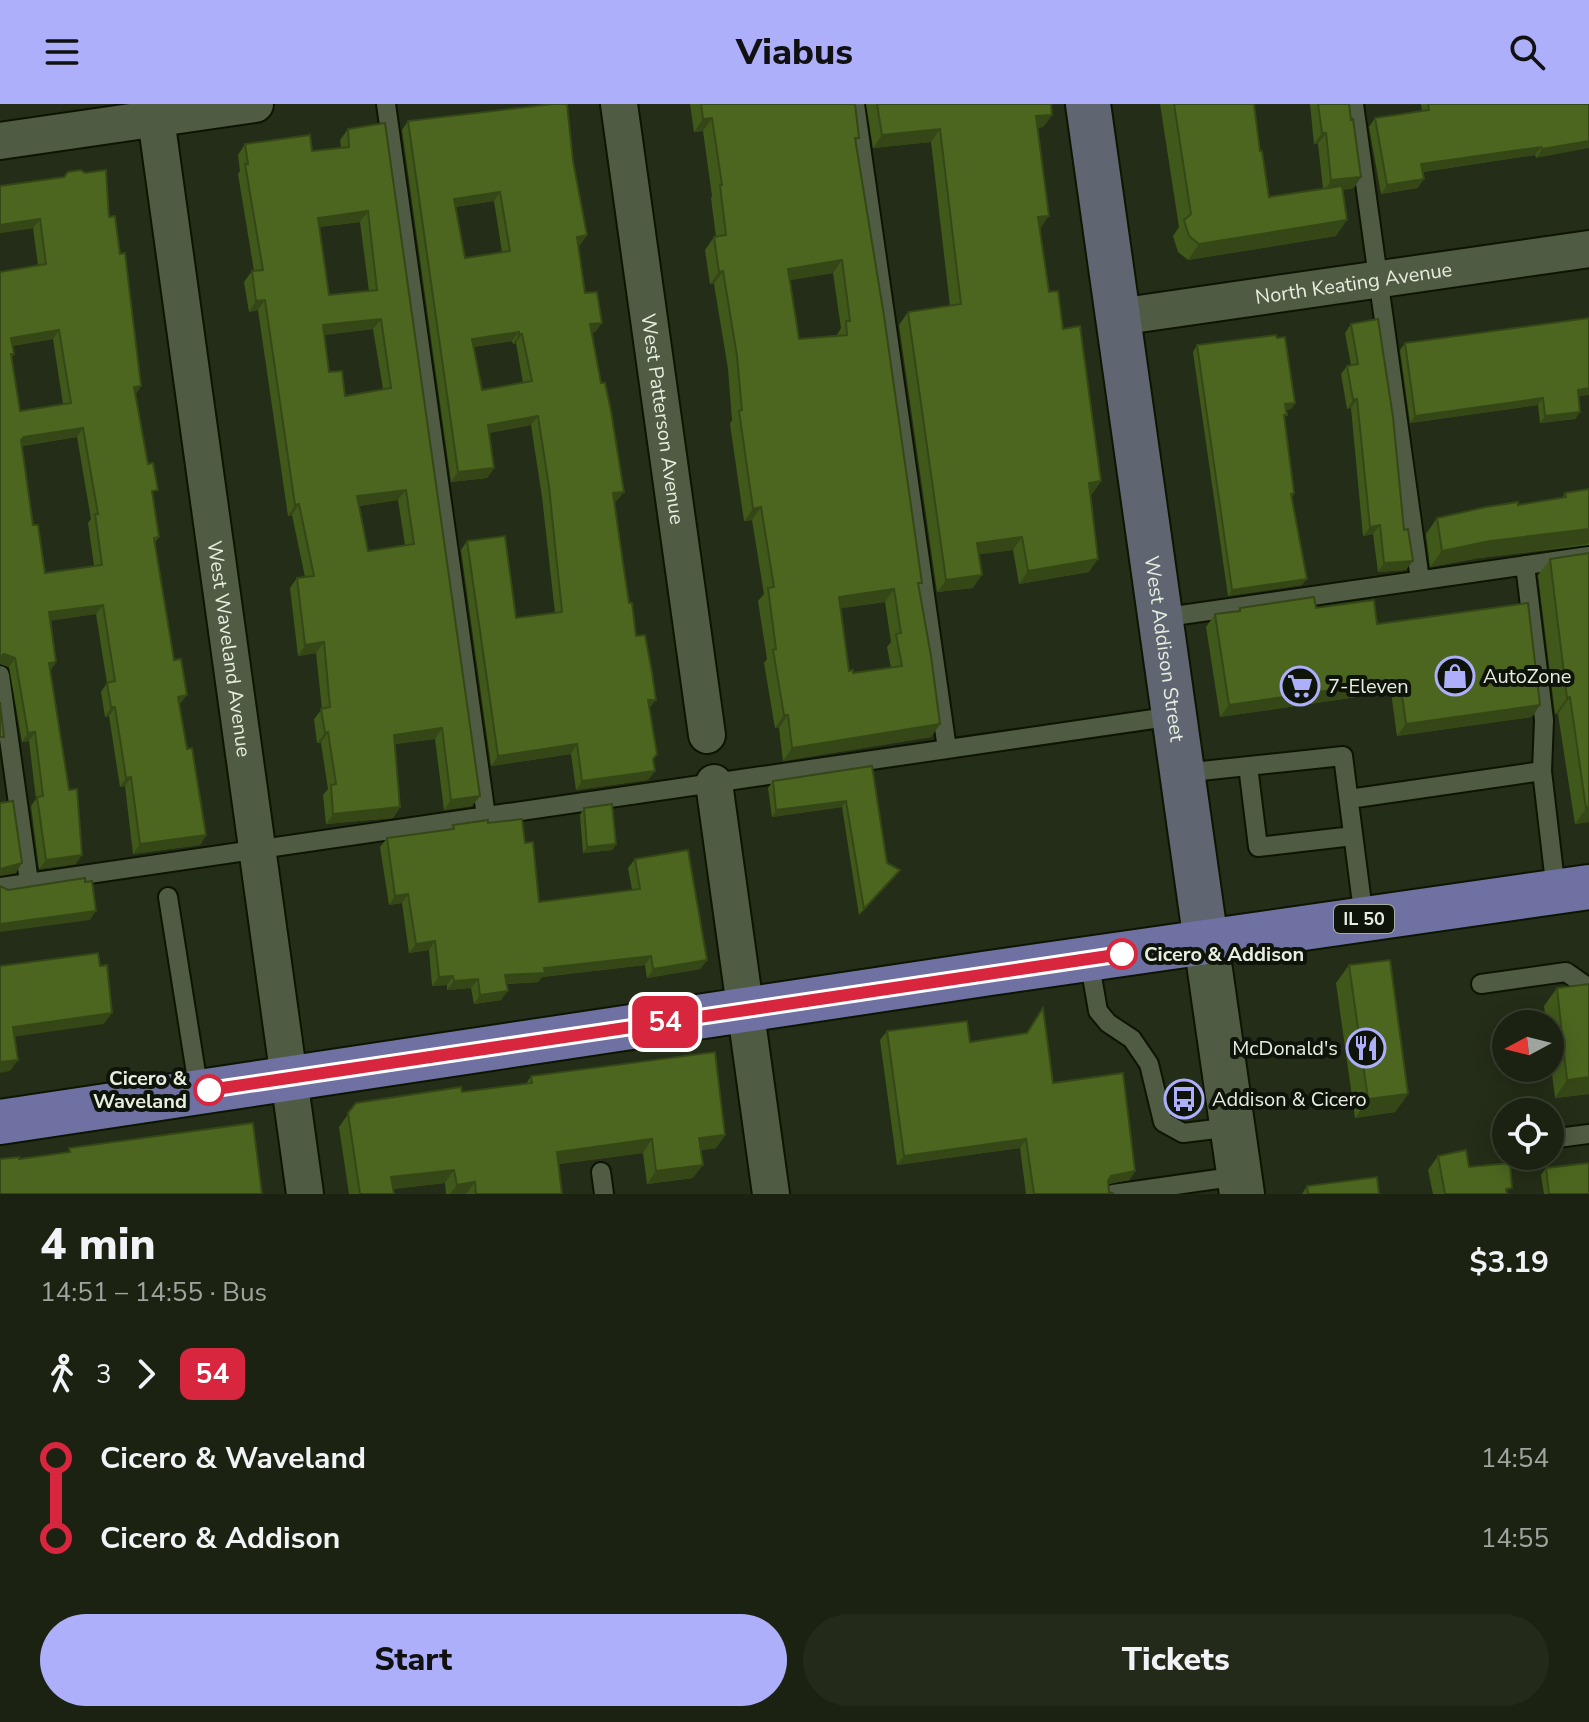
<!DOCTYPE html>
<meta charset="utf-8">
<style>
:root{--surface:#1b2211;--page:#242a1a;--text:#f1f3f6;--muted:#a0a49f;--line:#393f31;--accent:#adaffb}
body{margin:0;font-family:"Nunito Sans",sans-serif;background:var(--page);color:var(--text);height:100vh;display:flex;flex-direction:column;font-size:30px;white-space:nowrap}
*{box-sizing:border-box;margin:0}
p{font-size:26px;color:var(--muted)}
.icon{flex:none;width:44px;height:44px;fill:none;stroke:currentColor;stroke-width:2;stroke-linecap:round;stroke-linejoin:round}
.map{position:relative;height:1090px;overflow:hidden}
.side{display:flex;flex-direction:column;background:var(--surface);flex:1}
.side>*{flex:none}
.badge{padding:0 16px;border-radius:12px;font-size:28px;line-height:52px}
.needle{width:52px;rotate:263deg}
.fabs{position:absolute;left:1492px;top:906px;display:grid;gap:16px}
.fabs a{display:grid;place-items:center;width:72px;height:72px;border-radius:50%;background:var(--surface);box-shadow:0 4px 20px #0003,0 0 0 2px var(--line);font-size:40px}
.map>.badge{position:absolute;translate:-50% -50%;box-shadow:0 0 0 4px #fff}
.legs{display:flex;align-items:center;gap:12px;height:88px;padding:0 40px;font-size:26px}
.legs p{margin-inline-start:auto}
.summary{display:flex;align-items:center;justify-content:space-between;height:136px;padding:0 40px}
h1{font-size:44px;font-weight:800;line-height:60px}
.action{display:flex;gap:16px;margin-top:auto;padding:16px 40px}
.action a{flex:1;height:92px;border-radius:48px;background:var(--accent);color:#111;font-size:32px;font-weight:800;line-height:92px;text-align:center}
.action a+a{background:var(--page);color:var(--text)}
ul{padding:0 40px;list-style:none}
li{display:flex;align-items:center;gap:28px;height:80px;font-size:30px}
li i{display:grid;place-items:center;width:12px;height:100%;margin:0 10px;background:currentColor}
li i::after{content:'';width:20px;height:20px;margin:-10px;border:6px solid;border-radius:50%;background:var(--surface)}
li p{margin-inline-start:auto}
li:first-child i{background:linear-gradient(#0000 50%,currentColor 0)}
li:last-child i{background:linear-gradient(currentColor 50%,#0000 0)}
header{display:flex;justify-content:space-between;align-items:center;height:104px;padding:0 40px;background:var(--accent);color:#111;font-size:36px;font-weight:800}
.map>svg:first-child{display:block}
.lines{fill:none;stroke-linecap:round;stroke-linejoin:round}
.service-casing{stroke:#0d1502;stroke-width:22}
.minor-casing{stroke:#0d1502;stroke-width:40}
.tertiary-casing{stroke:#0d1502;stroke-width:48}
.secondary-casing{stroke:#0d1502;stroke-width:48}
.primary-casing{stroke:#0d1502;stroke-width:48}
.service{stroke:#505b43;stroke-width:18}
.minor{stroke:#505b43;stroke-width:36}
.tertiary{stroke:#505b43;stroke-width:44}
.secondary{stroke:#5f6672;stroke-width:44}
.primary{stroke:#6f71a2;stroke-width:44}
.wall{fill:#41581b;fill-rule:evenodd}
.shaded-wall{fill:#354716}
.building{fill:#4c661f;stroke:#354716;stroke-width:2;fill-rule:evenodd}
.line-1-casing{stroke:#fff;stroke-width:18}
.line-1{stroke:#d7263d;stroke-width:12}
.stop-1-dot{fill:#fff;stroke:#d7263d;stroke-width:4}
.labels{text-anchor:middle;stroke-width:8;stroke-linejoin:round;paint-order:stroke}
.shield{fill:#0f140a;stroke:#a6ac9f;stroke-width:2}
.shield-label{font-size:18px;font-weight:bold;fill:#e7eddf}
.street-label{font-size:20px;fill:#e7eddf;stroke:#0f140a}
.poi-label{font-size:20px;fill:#e7eddf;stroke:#0f140a;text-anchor:start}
.stop-label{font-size:20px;font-weight:bold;fill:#e7eddf;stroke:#0f140a;text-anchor:start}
</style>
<header><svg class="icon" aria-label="menu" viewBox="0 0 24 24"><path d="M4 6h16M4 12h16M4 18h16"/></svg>Viabus<svg class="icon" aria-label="search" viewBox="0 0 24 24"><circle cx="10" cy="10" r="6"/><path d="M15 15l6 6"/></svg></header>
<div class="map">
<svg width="1589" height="1090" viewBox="0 0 1589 1090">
<rect width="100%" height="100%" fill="#242d17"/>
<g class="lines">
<g class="service-casing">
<path id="service" d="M386 0 486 712
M855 0 947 645
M1354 0 1420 476
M1525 461 1544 616 1542 667
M1160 514 1589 452
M0 571 29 778
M1248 662 1258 743 1353 732
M1182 669 1343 652 1364 815
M1349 695 1542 667 1556 787
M0 783 1174 612
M168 793 199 988
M1089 855 1098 907 1108 919 1132 935 1149 960 1163 1018 1183 1029 1232 1023
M1481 880 1566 868 1589 884
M1550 1035 1589 1030
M601 1068 604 1090
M1113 1090 1239 1072"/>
</g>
<g class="minor-casing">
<g id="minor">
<path id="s1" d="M154 0 305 1090"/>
<path id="s2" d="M619 0 707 631"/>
<path d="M0 37 255 0"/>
<path id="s3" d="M1118 213 1589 145"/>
<path d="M714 679 771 1090"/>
</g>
</g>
<g class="tertiary-casing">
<path id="tertiary" d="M1206 838 1242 1090"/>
</g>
<g class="secondary-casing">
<g id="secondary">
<path id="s4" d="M1088 0 1206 838"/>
</g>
</g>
<g class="primary-casing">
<path id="primary" d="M0 1018 990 869 1589 783"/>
</g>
<use href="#service" class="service"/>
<use href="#minor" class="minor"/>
<use href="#tertiary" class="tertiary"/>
<use href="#secondary" class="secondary"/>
<use href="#primary" class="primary"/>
</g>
<path class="wall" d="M690 0H855L859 34 855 39 918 484 940 620 931 633 783 657 779 624H775L764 559 767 555 758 497 764 490 752 416 744 417 730 320 732 316 728 265 714 180H710L705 146 714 133H716L711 94 712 92 703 27 694 28ZM833 169 841 224 837 231 799 235 790 176ZM885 498 891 538 887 543 891 564 853 569 849 567 841 504Z
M866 0H1051L1052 11 1043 23 1037 24 1040 125 1049 188 1063 225 1101 377 1092 390H1090L1089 468 1019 480 1013 446 979 450 973 484 937 488 899 221 908 208 950 202 931 38 873 44Z
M1160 0H1254L1260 47 1269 93 1323 84 1318 40H1314L1310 0H1349L1354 84 1342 86 1336 132 1188 156 1178 148 1173 132 1179 123Z
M1421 0H1589L1536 54 1535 51 1423 68 1418 84 1381 90 1369 23 1375 14 1422 7Z
M408 17 573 57 587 131 580 141H578L585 189 602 219 595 228 592 229 617 397H614L629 499 649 605 655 667 648 676 576 686 571 650 491 662 461 446 467 437 516 514 555 509 542 393 531 321 489 329 494 364 487 374 451 378 402 26ZM494 97 502 148 465 154 455 103ZM512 237 513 240 516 239 523 279 482 286 474 243Z
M385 19 480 692 472 702 444 706 435 635 395 640 400 703 393 714 326 720 323 691 328 685 321 639H317L314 615 322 605 316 549 298 552 290 484 297 474 305 473 292 411 288 412 258 206 249 208 244 178 252 167H254L238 70 240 67 238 51 245 40 312 47 341 44 340 36 348 25ZM360 118 369 187 329 191 319 123ZM373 225 383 285 345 292 329 268 324 231ZM398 396 405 441 368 447 359 402Z
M0 82 109 113 141 282 135 291 153 392 159 433 155 438 163 492 174 556 187 591 179 600 187 645 206 731 200 741 133 750 125 682 120 683 109 612 105 613 101 588 107 579 96 510 51 516 56 558 50 567 76 760 39 765 31 702 36 695 29 637 22 638 9 563 0 560V168L38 161 33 124 0 129ZM53 235 63 300 20 307 12 253 14 250 12 242ZM77 333 91 415 88 419 94 462 45 469 33 421 22 342Z
M1351 220 1406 466 1378 468 1373 430 1363 432 1351 304 1347 305 1341 270 1347 262 1351 261 1345 229Z
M1405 239 1589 291 1578 292 1580 308 1575 315 1540 319 1538 301 1410 319 1400 246Z
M1197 241 1295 299 1291 305 1286 306 1284 315 1294 389 1292 393 1302 481 1228 492 1193 248Z
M1589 385V441L1479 454 1430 463 1426 430 1437 414 1562 394 1565 389Z
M1550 455 1589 718 1575 720 1558 610H1555L1538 471Z
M1240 504H1316L1377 520 1532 613 1397 632 1391 588 1220 613 1206 523 1215 510 1237 507Z
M872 662 887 759 900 766 859 811 842 703 772 713 768 684 773 677Z
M584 704 616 740 612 746 583 749 580 711Z
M488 719 525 739 539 798 632 786 628 764 635 755 707 856 700 865 647 874 645 861 542 873 538 878 507 880 501 896 474 900 471 884 447 886V881L432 882 429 846 409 849 402 799 389 801 380 743 387 734 450 726 453 721Z
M1349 861 1408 990 1395 1008 1355 1014 1336 879Z
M1557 884 1589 990 1555 994 1550 953V920H1546L1544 902Z
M887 927 970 938 1053 979 1135 1067 1129 1076 1108 1080 1109 1088 1114 1090H1026L1020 1044 897 1061 880 936Z
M531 972 725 1031 716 1044 701 1046 693 1074 647 1080 643 1049 559 1060 562 1090H446L445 1079 393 1085 394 1090H349L339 1023 356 999 462 988 526 980Z
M1438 1052 1469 1063 1508 1090H1433L1428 1066Z
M1546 1064 1589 1090H1544L1541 1071Z
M1307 1082 1379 1090H1302Z"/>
<path class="shaded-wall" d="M1052 11 1043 23 1027 25 1036 12Z
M712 14 703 27 694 28 703 15Z
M940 25 931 38 873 44 882 31Z
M1322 29H1326L1318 40H1314Z
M1589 37V44L1536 54 1542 45Z
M1541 43 1535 51 1415 69 1421 60Z
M1361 73 1354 84 1324 88 1331 76Z
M1424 75 1418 84 1381 90 1387 81Z
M500 88 494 97 447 104 454 95Z
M368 107 360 118 311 124 318 114Z
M1049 112 1040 125 1038 113Z
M40 115 33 124 0 129V121Z
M1347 116 1336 132 1188 156 1199 140Z
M587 131 580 141 571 142 577 133Z
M842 156 833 169 779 178 788 165Z
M723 167 714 180H710L719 168Z
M265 196 258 206 249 208 256 197Z
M381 215 373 225 315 232 323 221Z
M602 219 595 228 584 230 590 220Z
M59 226 53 235 5 243 11 234Z
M519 228 512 237 465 244 472 235Z
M519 230H522L516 239 513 240Z
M141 282 135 291 134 283Z
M1589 284V291L1573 293 1578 286Z
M1543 294 1538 301 1410 319 1415 312Z
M1357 295 1351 304 1347 305 1353 296Z
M1295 299 1291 305 1280 306 1285 300Z
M1580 308 1575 315 1540 319 1545 312Z
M538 312 531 321 481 330 488 321Z
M83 324 77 333 17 342 24 333Z
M494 364 487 374 451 378 458 368Z
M1101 377 1092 390 1080 392 1089 379Z
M406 386 398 396 350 403 357 392Z
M624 388 617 397 607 398 613 389Z
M299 400 292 411 288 412 295 401Z
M761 403 752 416 744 417 753 405Z
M1380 421 1373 430 1363 432 1370 423Z
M1589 425V438L1587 440 1479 454 1430 463 1442 447 1490 437Z
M1022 433 1013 446 968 452 977 439Z
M1098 455 1089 468 1019 480 1028 467Z
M1413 457 1406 466 1378 468 1384 459Z
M982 471 973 484 937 488 946 476Z
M1307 475 1302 481 1228 492 1232 486Z
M894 485 885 498 830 506 839 493Z
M103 501 96 510 43 518 49 508Z
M324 538 316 549 298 552 305 541Z
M4 550 15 554 9 563 0 560V554Z
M56 558 50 567 49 559Z
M1400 576 1391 588 1220 613 1229 601Z
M187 591 180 600 172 602 178 593Z
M1570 593 1558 610H1555L1567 594Z
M648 596H656L649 605Z
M1540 601 1532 613 1397 632 1406 620Z
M111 603H115L109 612 105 613Z
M784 611H788L779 624H775Z
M940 620 931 633 783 657 792 644Z
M442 624 435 635 387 641 394 631Z
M35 628 29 637 22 638 28 629Z
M328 628 321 639H317L325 629Z
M577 640 571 650 491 662 498 652Z
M655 667 648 676 576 686 582 677Z
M131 673 125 682 120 683 126 674Z
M480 692 472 702 444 706 451 696Z
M846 697 842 703 772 713 776 706Z
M400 703 393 714 326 720 333 710Z
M1589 703V718L1575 720 1586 704Z
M206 731 200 741 133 750 140 740Z
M616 740 612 746 583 749 587 743Z
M82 751 76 760 39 765 46 756Z
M22 759 16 769 0 772V765Z
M900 766 895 773 859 811 864 805Z
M408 790 402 799 389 801 395 792Z
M96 807 90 816 0 828V820Z
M435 837 429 846 409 849 416 840Z
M651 852 645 861 542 873 538 878 499 880 505 871 544 864Z
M707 856 700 865 647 874 653 865Z
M453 872 447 881 432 882 439 873Z
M478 875 471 884 447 886 454 877Z
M508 887 501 896 474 900 480 891Z
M112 909 104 920 5 934 13 923Z
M18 956 10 967 0 969V958Z
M1589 973V990L1555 994 1567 976Z
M1408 990 1395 1008 1355 1014 1368 995Z
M725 1031 716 1044 690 1048 699 1034Z
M652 1035 643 1049 548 1061 557 1048Z
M1026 1035 1020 1044 897 1061 904 1052Z
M703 1061 693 1074 647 1080 656 1067Z
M454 1066 445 1079 382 1086 391 1073Z
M1135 1067 1129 1076 1105 1081 1111 1072Z
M475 1078 466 1090H450L457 1081Z"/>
<path class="building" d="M552 0H567L573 57 587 131 577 133 585 189 597 188 602 219 590 220 601 279H605L611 307 624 388 613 389 623 459 629 499H632L636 532 645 531 652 568 656 596H648L657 650 653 655 655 667 582 677 577 640 498 652 467 437 505 432 516 514 562 508 549 383 538 312 488 321 494 364 458 368 408 17ZM500 88 510 147 465 154 454 95ZM519 228V230H522L532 277 482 286 472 235Z
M701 0H855L859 34H855L884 212 922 479H918L931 552 940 620 792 644 788 611H784L773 546 776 545 768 484 774 483 761 403 753 405 739 307 742 306 737 252 723 167 719 168 714 133 726 131 720 81H722L712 14 703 15ZM842 156 850 217H846L847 231 799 235 788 165ZM894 485 901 529 896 530 902 562 853 569V566L849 567 839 493Z
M877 0H1051L1052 11 1036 12 1049 112 1038 113 1049 188 1058 187 1063 225 1080 222 1101 377 1089 379 1098 455 1028 467 1022 433 977 439 982 471 946 476 908 208 961 200 940 25 882 31Z
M1174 0H1254L1260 47H1262L1269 93 1342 82 1347 116 1199 140 1189 132 1184 116 1191 110Z
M1318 0H1349L1351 16 1353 15 1361 73 1331 76 1326 29H1322Z
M1428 0H1589V37L1542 45 1541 43 1421 60 1424 75 1387 81 1375 14 1429 6Z
M385 19 480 692 451 696 442 624 394 631 400 703 333 710 331 681 336 680 328 628 325 629 321 605 330 603 324 538 305 541 297 474 314 472 299 400 295 401 265 196 256 197 252 167 263 166 245 60H248L245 40 310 31 312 47 349 43 348 25ZM368 107 377 186 329 191 318 114ZM381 215 391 284 345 292 342 267 329 268 323 221ZM406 386 414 440 368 447 357 392Z
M81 66 85 69 106 66 109 113 115 112 120 150 125 149 141 282 134 283 148 360 153 359 158 386 152 387 159 433 154 434 174 556 181 555 187 591 178 593 187 645 192 644 206 731 140 740 131 673 126 674 115 603H111L107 579 115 577 103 501 49 508 56 558 49 559 69 686 77 685 82 751 46 756 37 693 43 692 35 628 28 629 15 554 4 550 0 554V168L46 160 40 115 0 121V82L64 73 68 68ZM59 226 71 299 20 307 11 250H14L11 234ZM83 324 98 410H95L102 461 45 469 38 421H33L21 336 24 333Z
M1589 214V284L1578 286 1580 308 1545 312 1543 294 1415 312 1405 239Z
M1378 215 1393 313 1404 426 1408 425 1413 457 1384 459 1380 421 1370 423 1357 295 1353 296 1347 262 1358 260 1351 220Z
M1276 231 1277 234 1285 233 1295 299 1285 300 1287 311H1284L1294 389 1291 390 1307 475 1232 486 1197 241Z
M1589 385V425L1490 437 1442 447 1437 414 1486 403 1518 398V401L1566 393 1565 389Z
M1589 449V703L1586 704 1570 593 1567 594 1550 455Z
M1314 493 1316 504 1374 496 1377 520 1528 499 1540 601 1406 620 1400 576 1229 601 1215 510 1240 507V504Z
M0 598 4 633H0Z
M872 662 887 759 900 766 864 805 846 697 776 706 773 677Z
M13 697 22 759 0 765V699Z
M612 700 616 740 587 743 584 704Z
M522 715 525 739 533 738 539 798 640 785 635 755 688 746 707 856 653 865 651 852 544 864 545 869 505 871 508 887 480 891 478 875 454 877 453 872 439 873 435 837 416 840 408 790 395 792 387 734 454 725 453 721 488 716V719Z
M85 774V778L92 777 96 807 0 820V782L8 786Z
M98 849 100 862 107 861 112 909 13 923 18 956 0 958V862Z
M1390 856 1408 990 1368 995 1349 861Z
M1589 880V973L1567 976 1557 884Z
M1043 904 1053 979 1123 969 1135 1067 1111 1072 1108 1077 1109 1088 1114 1090H1034L1026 1035 904 1052 887 927 967 917 970 938 1027 929Z
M715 948 725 1031 699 1034 703 1061 656 1067 652 1035 557 1048 562 1090H476L475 1078 457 1081 454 1066 391 1073 394 1090H360L348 1009 356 999 461 983 462 988 532 979 531 972Z
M253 1019 262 1090H0V1055L19 1053V1055L70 1048 69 1044Z
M1466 1046 1469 1063 1510 1059 1512 1084 1506 1085 1507 1090H1445L1438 1052Z
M1589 1059V1090H1549L1546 1064Z
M1377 1073 1379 1090H1308L1307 1082Z"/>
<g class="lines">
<g class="line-1-casing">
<path id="line-1" d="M209 986 1122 850"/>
</g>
<use href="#line-1" class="line-1"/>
</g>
<defs>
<g id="shop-ring" transform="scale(2)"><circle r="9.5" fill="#0f140a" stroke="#adaffb" stroke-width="1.5"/><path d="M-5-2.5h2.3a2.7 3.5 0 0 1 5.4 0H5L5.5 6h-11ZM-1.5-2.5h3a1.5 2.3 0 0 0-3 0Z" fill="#adaffb"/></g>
<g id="supermarket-ring" transform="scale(2)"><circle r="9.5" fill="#0f140a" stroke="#adaffb" stroke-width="1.5"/><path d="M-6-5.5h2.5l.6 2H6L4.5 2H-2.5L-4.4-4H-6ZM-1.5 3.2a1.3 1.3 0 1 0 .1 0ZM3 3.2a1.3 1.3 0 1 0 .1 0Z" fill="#adaffb"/></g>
<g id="restaurant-ring" transform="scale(2)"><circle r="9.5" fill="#0f140a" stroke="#adaffb" stroke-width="1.5"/><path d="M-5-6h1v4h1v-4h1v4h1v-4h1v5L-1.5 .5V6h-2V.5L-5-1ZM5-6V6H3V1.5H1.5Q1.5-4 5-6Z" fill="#adaffb"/></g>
<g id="bus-ring" transform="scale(2)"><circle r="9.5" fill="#0f140a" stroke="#adaffb" stroke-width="1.5"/><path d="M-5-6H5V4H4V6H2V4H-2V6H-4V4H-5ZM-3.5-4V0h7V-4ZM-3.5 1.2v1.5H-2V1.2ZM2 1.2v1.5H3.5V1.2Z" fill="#adaffb"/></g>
</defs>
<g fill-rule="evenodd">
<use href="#shop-ring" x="1455" y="572"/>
<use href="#supermarket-ring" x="1300" y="582"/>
<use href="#restaurant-ring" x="1366" y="944"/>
<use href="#bus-ring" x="1184" y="995"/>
</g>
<g class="stop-1-dot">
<circle cx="1122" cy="850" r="14"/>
<circle cx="209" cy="986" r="14"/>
</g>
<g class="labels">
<rect class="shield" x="1334" y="801" width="60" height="28" rx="6"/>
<g class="shield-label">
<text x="1364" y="821">IL 50</text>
</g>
<g class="street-label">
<text dy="7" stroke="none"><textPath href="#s3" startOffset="238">North Keating Avenue</textPath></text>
<text dy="7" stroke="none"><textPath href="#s2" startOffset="318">West Patterson Avenue</textPath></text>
<text dy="7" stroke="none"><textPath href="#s1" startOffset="550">West Waveland Avenue</textPath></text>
<text dy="7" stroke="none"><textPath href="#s4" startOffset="550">West Addison Street</textPath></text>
</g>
<g class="poi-label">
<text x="1483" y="579">AutoZone</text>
<text x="1328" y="589">7-Eleven</text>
<text x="1338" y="951" text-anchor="end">McDonald's</text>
<text x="1212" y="1002">Addison &amp; Cicero</text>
</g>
<g class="stop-label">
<text x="1144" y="857">Cicero &amp; Addison</text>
<text x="187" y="981" text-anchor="end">Cicero &amp;<tspan x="187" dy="23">Waveland</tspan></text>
</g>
</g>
</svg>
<div class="fabs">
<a><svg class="needle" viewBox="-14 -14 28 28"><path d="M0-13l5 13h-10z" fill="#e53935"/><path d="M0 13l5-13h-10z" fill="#a0a49f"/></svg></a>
<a><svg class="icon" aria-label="locate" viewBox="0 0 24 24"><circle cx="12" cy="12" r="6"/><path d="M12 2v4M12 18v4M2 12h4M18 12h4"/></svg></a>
</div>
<b class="badge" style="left:665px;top:918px;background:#d7263d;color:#fff">54</b>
</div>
<section class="side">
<div class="summary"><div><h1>4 min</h1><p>14:51 – 14:55 · Bus</p></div><b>$3.19</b></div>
<div class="legs"><svg class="icon" aria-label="walk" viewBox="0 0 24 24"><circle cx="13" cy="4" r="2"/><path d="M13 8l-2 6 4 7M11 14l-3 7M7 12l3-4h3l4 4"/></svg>3<svg class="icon" aria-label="forward" viewBox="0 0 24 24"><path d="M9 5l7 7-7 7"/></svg><b class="badge" style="background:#d7263d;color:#fff">54</b></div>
<ul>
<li><i style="color:#d7263d"></i><b>Cicero &amp; Waveland</b><p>14:54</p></li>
<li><i style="color:#d7263d"></i><b>Cicero &amp; Addison</b><p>14:55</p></li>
</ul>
<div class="action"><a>Start</a><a>Tickets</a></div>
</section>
